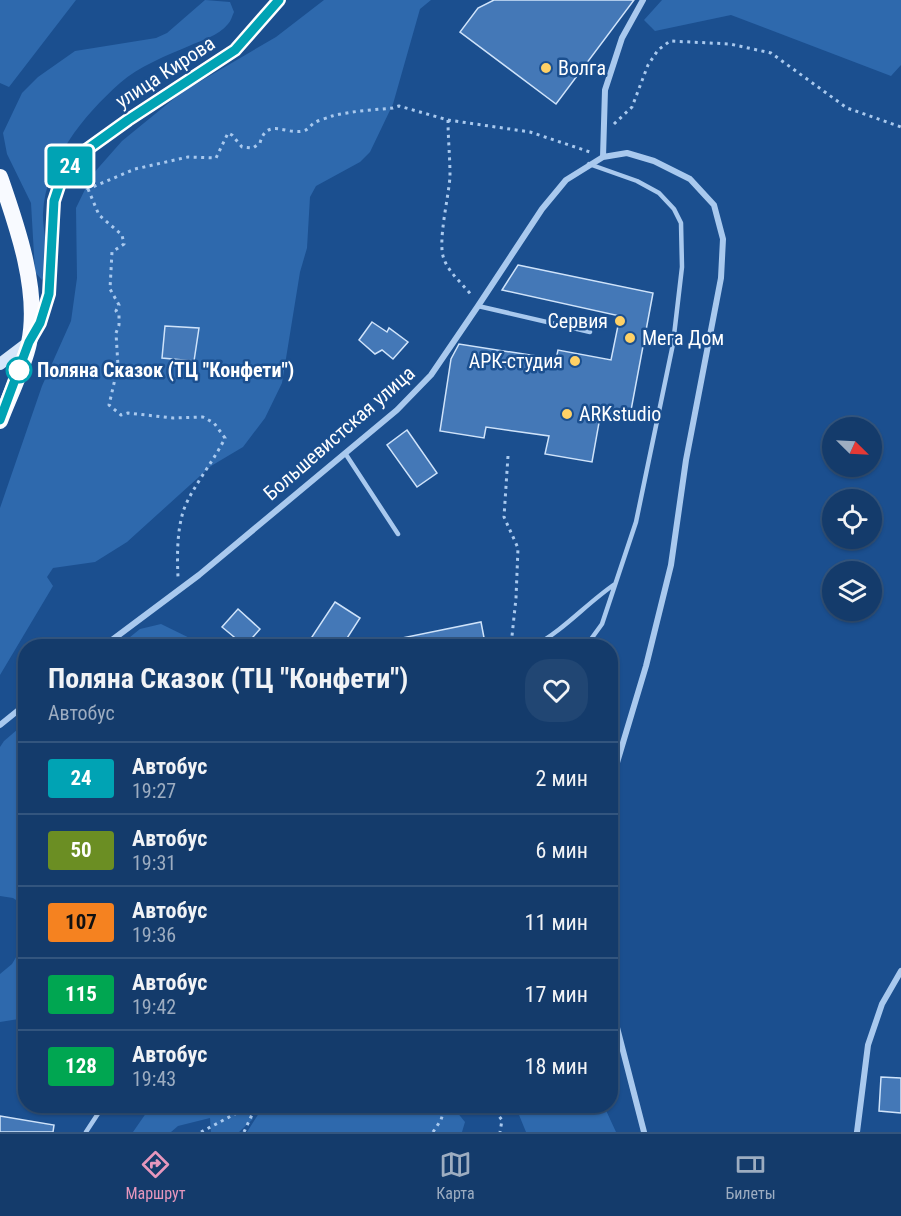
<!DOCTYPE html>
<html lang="ru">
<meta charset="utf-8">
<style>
:root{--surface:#143b6b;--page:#214673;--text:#f1f3f6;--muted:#9dadc1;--line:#33557e;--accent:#e797bd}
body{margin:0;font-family:"Roboto Condensed",sans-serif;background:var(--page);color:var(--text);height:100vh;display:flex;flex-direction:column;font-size:22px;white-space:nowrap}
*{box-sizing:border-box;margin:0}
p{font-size:20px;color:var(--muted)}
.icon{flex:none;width:33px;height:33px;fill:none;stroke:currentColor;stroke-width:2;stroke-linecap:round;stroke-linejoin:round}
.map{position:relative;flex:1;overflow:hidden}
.sheet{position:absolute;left:18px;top:639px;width:600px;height:474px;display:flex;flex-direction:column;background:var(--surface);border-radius:24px;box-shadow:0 2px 4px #0004,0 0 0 2px var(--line)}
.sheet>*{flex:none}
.badge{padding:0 12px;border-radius:4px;font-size:21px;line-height:39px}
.needle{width:39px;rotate:114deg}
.buttons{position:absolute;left:822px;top:417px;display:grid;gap:12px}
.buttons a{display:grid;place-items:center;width:60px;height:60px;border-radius:50%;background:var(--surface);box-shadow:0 2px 4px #0004,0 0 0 2px var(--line);font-size:30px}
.map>.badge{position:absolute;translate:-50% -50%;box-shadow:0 0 0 3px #fff}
.round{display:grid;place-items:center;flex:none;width:63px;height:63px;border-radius:24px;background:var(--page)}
.headline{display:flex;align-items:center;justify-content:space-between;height:102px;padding:0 30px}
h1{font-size:28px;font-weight:700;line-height:45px}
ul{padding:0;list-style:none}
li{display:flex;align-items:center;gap:18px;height:72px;padding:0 30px;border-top:2px solid var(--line)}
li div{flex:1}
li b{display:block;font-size:22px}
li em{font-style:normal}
li .badge{min-width:66px;font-weight:700;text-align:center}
.menu{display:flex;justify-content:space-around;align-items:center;height:84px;border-top:2px solid var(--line);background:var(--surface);font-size:16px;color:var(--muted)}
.menu a{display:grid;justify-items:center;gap:3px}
.menu .current{color:var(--accent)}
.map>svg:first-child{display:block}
.green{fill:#2e69ad}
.building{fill:#4478b7;stroke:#cfe3fa;stroke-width:1.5}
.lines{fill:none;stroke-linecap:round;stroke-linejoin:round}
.path{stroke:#a9c9ee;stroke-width:3;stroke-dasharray:3 4.5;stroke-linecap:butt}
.service{stroke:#a9c9ee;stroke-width:4.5}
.minor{stroke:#a9c9ee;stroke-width:6}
.tertiary{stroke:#a9c9ee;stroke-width:10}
.secondary{stroke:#d6e6fa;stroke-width:12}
.trunk{stroke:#f8faff;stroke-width:16}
.line-casing{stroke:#fff;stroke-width:14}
.line{stroke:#00a3b4;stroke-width:9}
.poi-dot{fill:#ffd166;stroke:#1b4f8f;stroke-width:2}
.stop-dot{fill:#fff;stroke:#00a3b4;stroke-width:3}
.labels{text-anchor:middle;stroke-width:5;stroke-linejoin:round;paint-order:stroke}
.poi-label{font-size:20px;fill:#fff;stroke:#1b4f8f;text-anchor:start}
.street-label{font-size:20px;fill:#fff;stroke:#1b4f8f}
.stop-label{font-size:20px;font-weight:bold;fill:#fff;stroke:#1b4f8f;text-anchor:start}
</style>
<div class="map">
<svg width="901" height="1132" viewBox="0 0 901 1132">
<rect width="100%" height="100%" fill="#1b4f8f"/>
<path class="green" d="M0 0H76L9 87 0 83Z
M205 0 230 2 234 12C232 16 231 21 228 24 218 36 202 40 189 46 166 56 139 66 120 83 83 116 46 161 43 213 42 236 54 258 42 280L35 272 31 203 7 154 3 133 22 93 38 77 75 51 156 38 167 33Z
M324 0H431L420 9 393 104 370 152 360 162 316 186 310 197 307 248 300 272 282 383 265 418 243 447 211 466 127 542 95 562 53 568 47 577 53 586 0 675V508L42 386 71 321 77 278 76 208 92 175 122 141 182 92 276 37Z
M662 0H901V65L891 76 731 15 655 31 644 20Z
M161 624 206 646H119L140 629Z
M25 723V906L13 898 0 896V747L4 741Z
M25 942V1018L0 1022V974L12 964Z
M151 1106H250L253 1119 239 1132H211L210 1118 178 1126 171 1132H133Z
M269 1106H452L465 1122 462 1132H247L261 1110Z
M514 1106H604L616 1132H526L517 1110Z"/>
<path class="building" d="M494 0H634L556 104 460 32 478 8Z
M518 265 653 293 629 421 600 417 592 462 545 454 549 436 486 427 484 438 440 431 451 359 459 344 556 359 558 350 611 360 620 316 502 290Z
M372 322 387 332 389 328 408 342 393 359 382 350 375 354 359 340Z
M165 326 199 328 194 361 162 358Z
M407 430 437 473 417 487 387 445Z
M335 602 360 618 342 646H306Z
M238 609 260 629 245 646 222 627Z
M481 622 485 643 469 646H393L392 640Z
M881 1077 901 1078V1113L879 1111Z
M0 1116 54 1125 53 1132H0Z"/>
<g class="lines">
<path class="path" d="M448 120C448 138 450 157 450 176 449 196 437 243 444 259 449 273 463 284 472 296
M614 124 632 107 648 65 658 50 670 41 730 44 771 53 847 108 901 127
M75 179 88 189 135 169 188 157 216 158 228 133 232 135 242 147 253 148 260 143C267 117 286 135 303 131 308 130 310 126 314 123 319 120 327 118 332 116 351 111 373 110 393 108L399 106 448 120 530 132 590 152
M88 189 99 215 122 235 124 244 112 252 110 289 119 305 116 311 119 315V325L116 333 118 366 109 405 121 415 128 413 173 418 203 417 214 423 225 438C214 461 190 490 183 512 177 532 177 556 178 577
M508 456 504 517 518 548 516 598 512 636 514 646
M473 1106 495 1111 502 1120 500 1132
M201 1132 250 1106
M244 1132 256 1106
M433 1132 441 1120 445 1106"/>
<path class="service" d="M478 306 590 332
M345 453 398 534
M534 646C564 630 587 603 615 584
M586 646 602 624 636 522 673 344 682 267 681 223 674 209 659 193 637 181 589 164
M86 1132 103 1106"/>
<path class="minor" d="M603 157 605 90 622 38 643 0
M104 646 199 575 397 410 431 375 478 306 542 209 566 180 603 157 627 153 654 161 690 179 714 205 723 239 721 278 686 460 671 565 646 666 610 786
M0 725 26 704
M610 991 613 1012 644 1132
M857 1132 868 1045 882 1004 901 971"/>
<path class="tertiary" d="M32 338 41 324 50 294 55 201 63 174 82 154 128 120 236 50 280 0"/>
<path class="secondary" d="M0 364 29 342"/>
<path class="trunk" d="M0 177C17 226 40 291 29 343 24 367 9 397 0 421"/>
</g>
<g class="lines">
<g class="line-casing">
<path id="line" d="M0 420 29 342 40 323 49 294 54 201 63 174 82 153 128 120 235 50 279 0"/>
</g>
<use href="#line" class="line"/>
</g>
<g class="poi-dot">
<circle cx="546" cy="68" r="6"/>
<circle cx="620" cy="321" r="6"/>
<circle cx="630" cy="338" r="6"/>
<circle cx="575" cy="361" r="6"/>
<circle cx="567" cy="414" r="6"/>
</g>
<circle class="stop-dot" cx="19" cy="370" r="12"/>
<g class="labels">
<g class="poi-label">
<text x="558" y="75">Волга</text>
<text x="608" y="328" text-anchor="end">Сервия</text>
<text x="642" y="345">Мега Дом</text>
<text x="563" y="368" text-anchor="end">АРК-студия</text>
<text x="579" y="421">ARKstudio</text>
</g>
<g class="street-label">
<text transform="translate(165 72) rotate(-33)" y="7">улица Кирова</text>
<text transform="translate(339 433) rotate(-41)" y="7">Большевистская улица</text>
</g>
<g class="stop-label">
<text x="37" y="377">Поляна Сказок (ТЦ "Конфети")</text>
</g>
</g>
</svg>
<div class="buttons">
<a><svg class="needle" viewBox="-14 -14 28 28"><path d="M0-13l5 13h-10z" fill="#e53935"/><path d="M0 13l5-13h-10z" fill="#9dadc1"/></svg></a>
<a><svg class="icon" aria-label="locate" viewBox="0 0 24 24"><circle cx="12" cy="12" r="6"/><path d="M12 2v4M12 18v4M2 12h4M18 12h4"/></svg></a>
<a><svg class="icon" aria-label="layers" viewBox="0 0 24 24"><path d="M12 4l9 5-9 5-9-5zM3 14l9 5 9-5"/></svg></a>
</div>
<b class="badge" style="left:70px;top:166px;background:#00a3b4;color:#fff">24</b>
<section class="sheet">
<div class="headline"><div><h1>Поляна Сказок (ТЦ &quot;Конфети&quot;)</h1><p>Автобус</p></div><a class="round"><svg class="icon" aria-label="heart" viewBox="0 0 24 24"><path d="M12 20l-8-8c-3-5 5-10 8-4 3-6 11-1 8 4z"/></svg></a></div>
<ul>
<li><span class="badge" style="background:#00a3b4;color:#fff">24</span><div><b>Автобус</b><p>19:27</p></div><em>2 мин</em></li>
<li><span class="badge" style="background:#6b8e23;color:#fff">50</span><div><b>Автобус</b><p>19:31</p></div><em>6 мин</em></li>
<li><span class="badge" style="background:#f58220;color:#111">107</span><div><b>Автобус</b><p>19:36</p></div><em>11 мин</em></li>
<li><span class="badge" style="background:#00a651;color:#fff">115</span><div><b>Автобус</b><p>19:42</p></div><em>17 мин</em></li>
<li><span class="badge" style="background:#00a651;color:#fff">128</span><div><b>Автобус</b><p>19:43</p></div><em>18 мин</em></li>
</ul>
</section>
</div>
<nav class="menu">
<a class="current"><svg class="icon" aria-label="directions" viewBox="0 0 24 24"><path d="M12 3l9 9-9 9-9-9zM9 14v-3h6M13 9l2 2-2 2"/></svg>Маршрут</a>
<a><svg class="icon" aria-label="map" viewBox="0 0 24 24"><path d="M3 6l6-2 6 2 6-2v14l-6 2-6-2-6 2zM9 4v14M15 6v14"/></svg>Карта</a>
<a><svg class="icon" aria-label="tickets" viewBox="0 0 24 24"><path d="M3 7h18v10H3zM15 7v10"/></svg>Билеты</a>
</nav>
